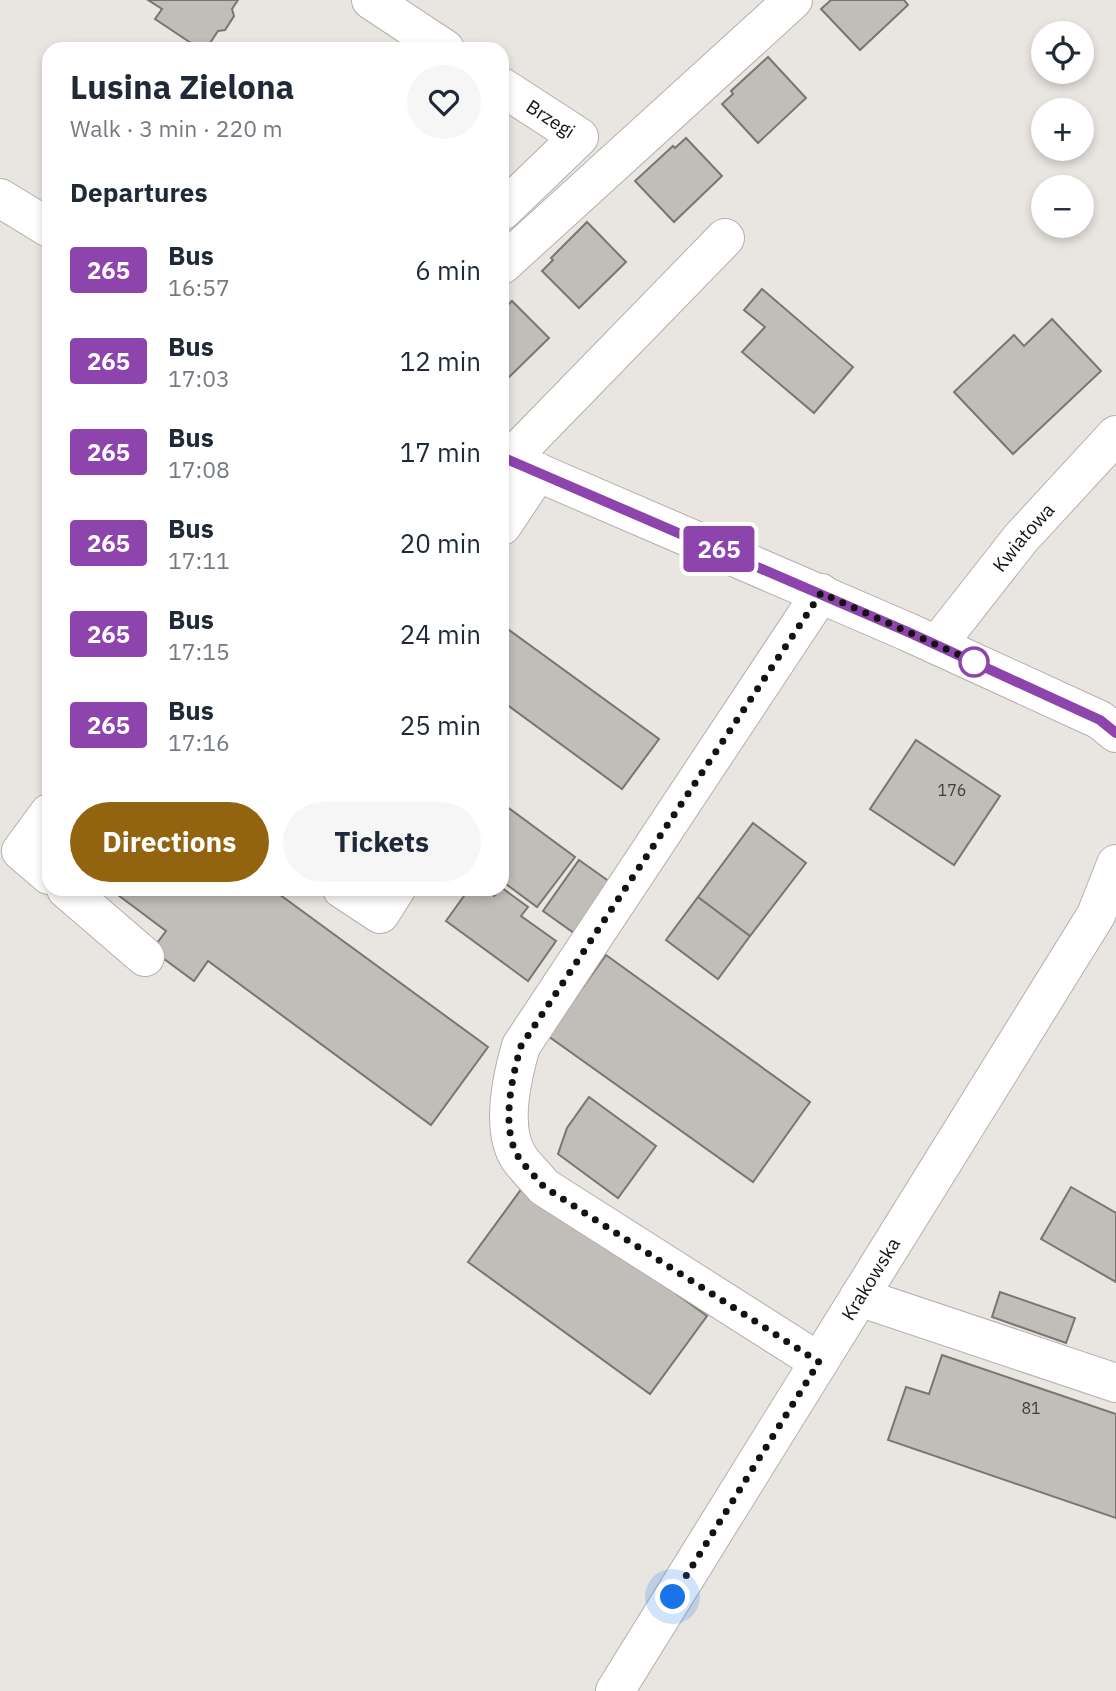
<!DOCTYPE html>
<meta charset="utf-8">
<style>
:root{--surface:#fff;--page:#f6f6f7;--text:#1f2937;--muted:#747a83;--accent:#926410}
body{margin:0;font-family:"IBM Plex Sans",sans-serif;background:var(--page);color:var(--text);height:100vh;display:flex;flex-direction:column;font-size:26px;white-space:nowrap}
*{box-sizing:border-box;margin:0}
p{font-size:23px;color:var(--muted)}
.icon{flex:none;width:38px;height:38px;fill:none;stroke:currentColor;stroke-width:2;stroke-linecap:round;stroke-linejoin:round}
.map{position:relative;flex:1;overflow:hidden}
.side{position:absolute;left:42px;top:42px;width:467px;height:854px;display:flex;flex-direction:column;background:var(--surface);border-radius:21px;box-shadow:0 4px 10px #0003}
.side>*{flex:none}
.badge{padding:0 14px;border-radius:5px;font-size:24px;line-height:46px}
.fabs{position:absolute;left:1031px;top:21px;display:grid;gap:14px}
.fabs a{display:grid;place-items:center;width:63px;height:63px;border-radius:50%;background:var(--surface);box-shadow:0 4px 10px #0003;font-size:35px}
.you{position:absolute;width:35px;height:35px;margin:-18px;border:5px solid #fff;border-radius:50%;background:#1a73e8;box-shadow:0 0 0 10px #1a73e833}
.map>.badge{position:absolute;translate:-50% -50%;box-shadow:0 0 0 4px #fff}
h2{padding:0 28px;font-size:26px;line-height:63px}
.round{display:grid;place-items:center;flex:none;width:74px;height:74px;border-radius:37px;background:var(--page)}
.head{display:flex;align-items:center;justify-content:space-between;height:119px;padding:0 28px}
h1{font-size:33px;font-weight:700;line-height:52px}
.cta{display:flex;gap:14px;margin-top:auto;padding:14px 28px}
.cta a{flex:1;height:80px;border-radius:42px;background:var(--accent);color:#fff;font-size:28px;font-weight:700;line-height:80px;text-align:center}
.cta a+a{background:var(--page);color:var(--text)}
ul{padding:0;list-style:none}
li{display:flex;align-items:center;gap:21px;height:91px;padding:0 28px}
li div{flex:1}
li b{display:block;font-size:26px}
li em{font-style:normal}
li .badge{min-width:77px;font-weight:700;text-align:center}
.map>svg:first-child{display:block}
.building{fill:#c1bdb9;stroke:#797672;stroke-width:2}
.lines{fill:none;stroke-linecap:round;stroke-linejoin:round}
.minor-casing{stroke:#b4afac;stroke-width:40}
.minor{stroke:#fff;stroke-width:38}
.line-casing{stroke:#fff;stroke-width:16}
.line{stroke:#8e44ad;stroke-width:10}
.walk{stroke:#151312;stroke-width:7;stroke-dasharray:0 12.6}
.stop-dot{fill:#fff;stroke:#8e44ad;stroke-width:3.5}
.labels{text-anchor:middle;stroke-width:5;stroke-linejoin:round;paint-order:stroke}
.number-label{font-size:16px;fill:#403e3c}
.street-label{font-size:19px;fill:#151312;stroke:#e9e5e1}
</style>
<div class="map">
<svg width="1116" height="1691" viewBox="0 0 1116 1691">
<rect width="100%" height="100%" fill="#e9e5e1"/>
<path class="building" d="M148 0H238L232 9 234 16 225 30 218 31 206 49H200L155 19 162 9Z
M831 0H904L908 5 860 50 821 9Z
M768 57 806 98 758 143 722 104 733 94 731 91Z
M686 138 722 176 674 222 635 181 673 146 675 148Z
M587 222 626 262 579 308 542 271 553 260 551 258Z
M762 289 853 367 814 413 742 352 765 327 744 310Z
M512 301 549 338 502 384V310Z
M1052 319 1101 371 1013 454 954 392 1014 335 1024 346Z
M502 625 659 739 622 789 502 701Z
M916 740 1000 796 954 865 870 809Z
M502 803 575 857 537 907 502 881Z
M753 823 806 863 750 936 698 897Z
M579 860 610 882 574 933 543 911Z
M502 888 528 907 521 916 556 941 528 981 446 921 469 889H484L494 896Z
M110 889H272L488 1047 431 1125 208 961 194 981 152 950 166 931Z
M698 897 750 936 718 979 666 940Z
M606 955 810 1102 753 1182 548 1036Z
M589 1097 656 1146 618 1198 558 1154 567 1128Z
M525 1184 707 1316 650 1394 468 1262Z
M1071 1187 1116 1213V1282L1041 1239Z
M1000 1292 1075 1318 1066 1343 992 1317Z
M942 1355 1116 1414V1518L888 1440 906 1387 929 1394Z"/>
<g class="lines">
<g class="minor-casing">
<g id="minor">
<path d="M371 0 445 49"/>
<path id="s1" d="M502 87 579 137 502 211"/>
<path d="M0 198 49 228"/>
<path d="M502 265 793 0"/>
<path d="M502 457 908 632 1100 720 1116 733"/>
<path d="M509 460 725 238"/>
<path d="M502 526 538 472"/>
<path id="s2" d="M937 645 1021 538 1116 435"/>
<path d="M49 813 21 851 49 875"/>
<path d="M66 889 145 957"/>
<path d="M342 889 380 914 396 889"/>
<path d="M859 1297 1116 1383"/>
<path d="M819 1362 544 1187C536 1177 526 1168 519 1158 500 1129 512 1077 521 1046L821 593"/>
<path id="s3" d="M615 1691 1096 915 1116 864"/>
</g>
</g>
<use href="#minor" class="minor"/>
</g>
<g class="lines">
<g class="line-casing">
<path id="line" d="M502 457 908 632 1100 720 1116 733"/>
</g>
<use href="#line" class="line"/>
<path class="walk" d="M673 1597 819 1362 544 1187C536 1177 526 1168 519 1158 500 1129 512 1077 521 1046L821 593 984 666 974 662"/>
</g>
<circle class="stop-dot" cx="974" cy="662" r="14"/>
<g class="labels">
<g class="number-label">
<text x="952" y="796">176</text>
<text x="1031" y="1414">81</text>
</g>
<g class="street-label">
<text dy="7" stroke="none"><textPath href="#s1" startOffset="58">Brzegi</textPath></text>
<text dy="7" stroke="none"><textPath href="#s2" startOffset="138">Kwiatowa</textPath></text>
<text dy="7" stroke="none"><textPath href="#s3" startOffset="485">Krakowska</textPath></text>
</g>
</g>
</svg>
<div class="fabs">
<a><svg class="icon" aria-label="locate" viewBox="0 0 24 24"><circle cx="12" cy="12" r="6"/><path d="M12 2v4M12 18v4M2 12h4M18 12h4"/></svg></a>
<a>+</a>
<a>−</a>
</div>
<div class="you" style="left:673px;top:1597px"></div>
<b class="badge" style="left:719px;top:549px;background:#8e44ad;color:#fff">265</b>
<section class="side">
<div class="head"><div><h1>Lusina Zielona</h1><p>Walk · 3 min · 220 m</p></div><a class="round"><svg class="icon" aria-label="heart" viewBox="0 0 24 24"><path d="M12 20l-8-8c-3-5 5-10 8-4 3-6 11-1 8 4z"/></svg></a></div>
<h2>Departures</h2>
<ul>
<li><span class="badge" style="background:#8e44ad;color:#fff">265</span><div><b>Bus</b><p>16:57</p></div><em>6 min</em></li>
<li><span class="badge" style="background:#8e44ad;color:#fff">265</span><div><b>Bus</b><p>17:03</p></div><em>12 min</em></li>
<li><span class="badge" style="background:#8e44ad;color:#fff">265</span><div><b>Bus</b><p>17:08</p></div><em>17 min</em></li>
<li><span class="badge" style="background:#8e44ad;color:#fff">265</span><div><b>Bus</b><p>17:11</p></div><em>20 min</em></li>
<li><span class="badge" style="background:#8e44ad;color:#fff">265</span><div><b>Bus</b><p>17:15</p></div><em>24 min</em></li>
<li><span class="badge" style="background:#8e44ad;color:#fff">265</span><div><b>Bus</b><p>17:16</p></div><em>25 min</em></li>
</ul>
<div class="cta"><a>Directions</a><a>Tickets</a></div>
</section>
</div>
